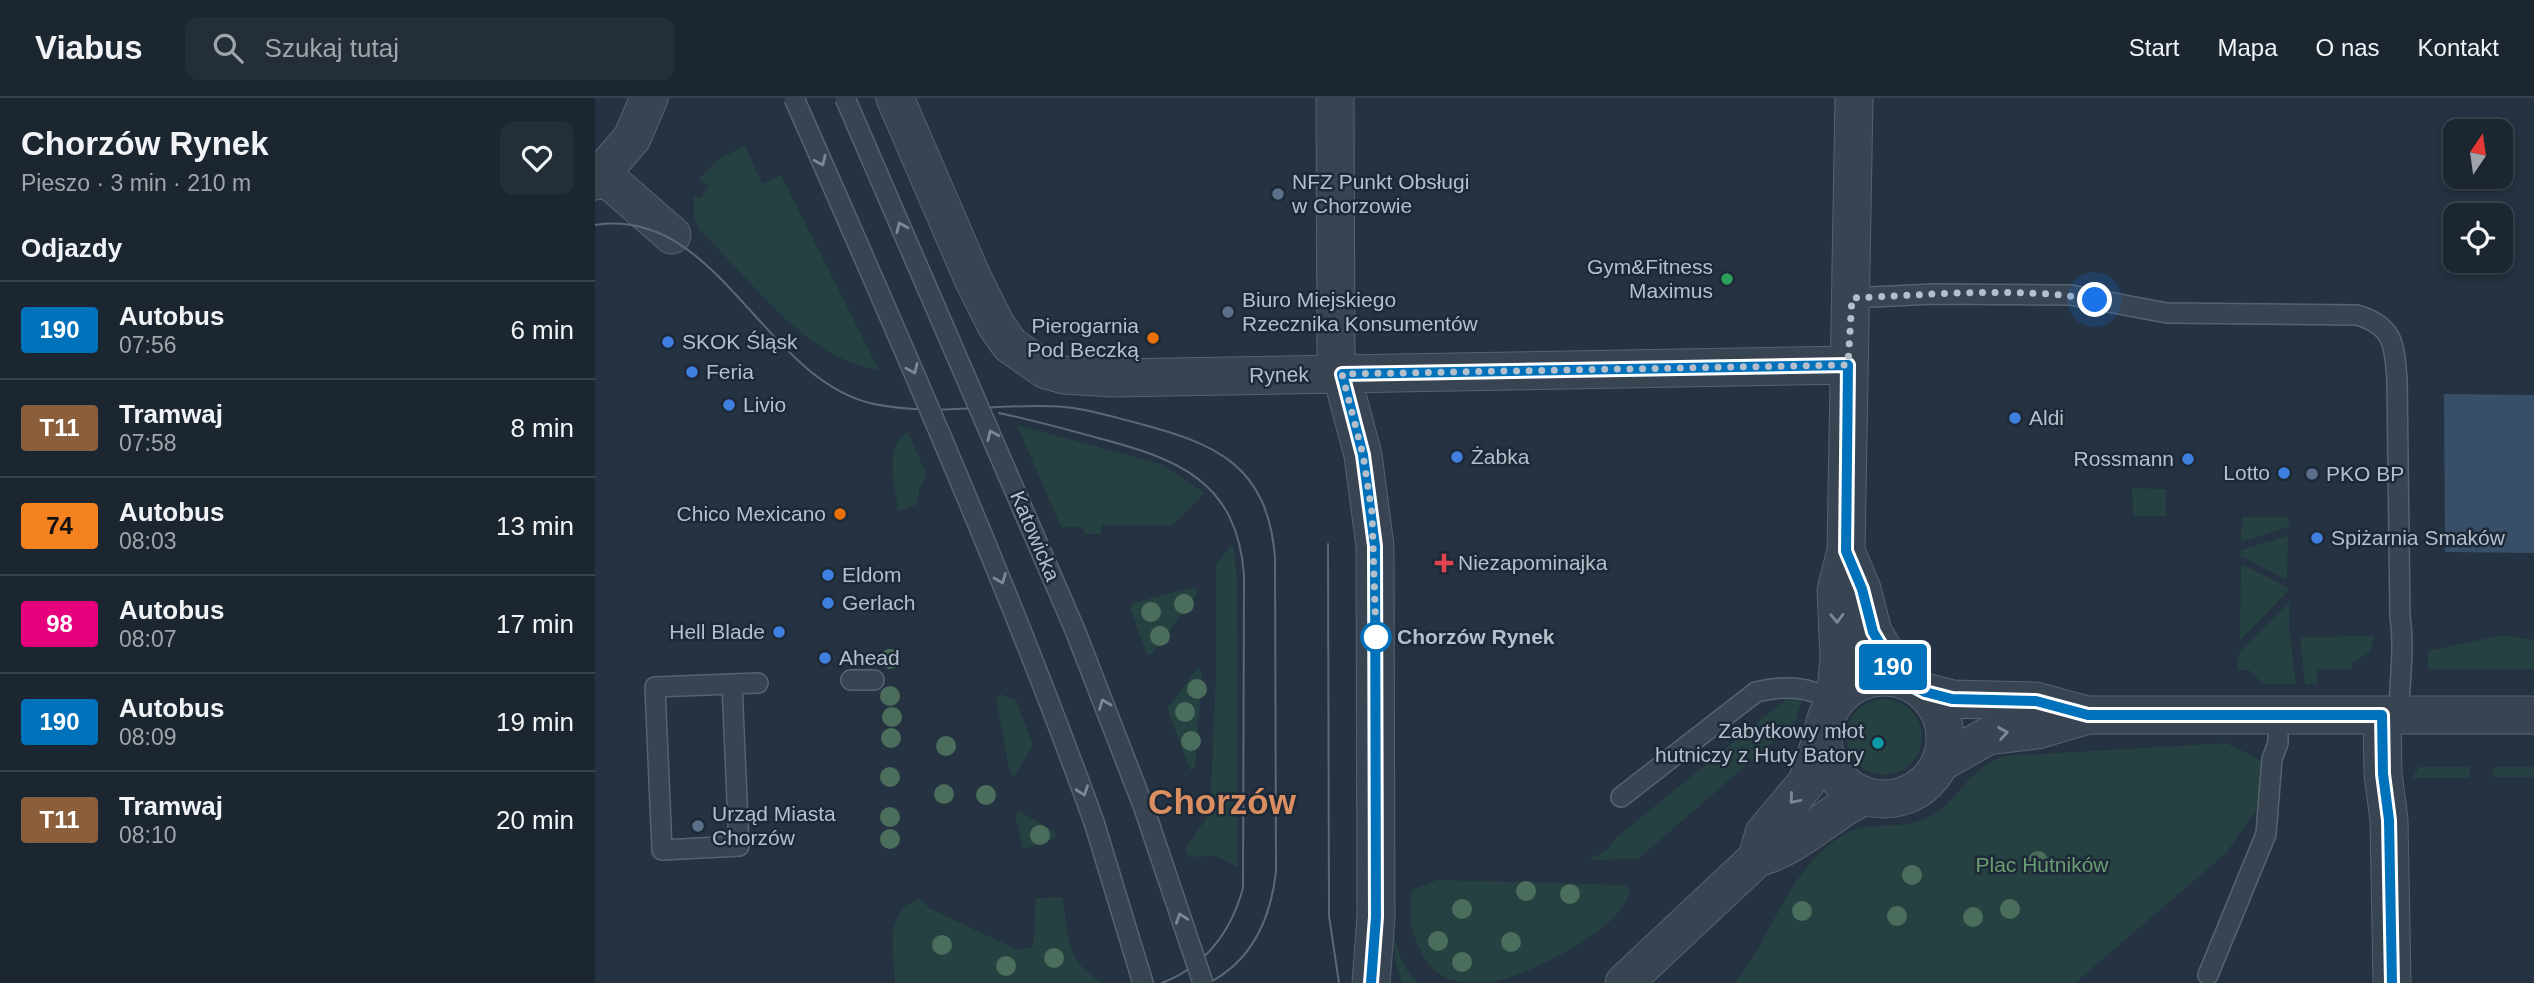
<!DOCTYPE html>
<html lang="pl">
<meta charset="utf-8">
<style>
:root{--surface:#1b2631;--page:#242e39;--text:#f1f3f6;--muted:#a0a5ab;--line:#39434d}
body{margin:0;font-family:Helvetica,sans-serif;background:var(--page);color:var(--text);height:100vh;display:flex;flex-direction:column;font-size:26px;white-space:nowrap}
*{box-sizing:border-box;margin:0}
p{font-size:23px;color:var(--muted)}
.icon{flex:none;width:38px;height:38px;fill:none;stroke:currentColor;stroke-width:2;stroke-linecap:round;stroke-linejoin:round}
.map{position:relative;flex:1;overflow:hidden}
.panel{display:flex;flex-direction:column;background:var(--surface);width:595px}
.panel>*{flex:none}
.badge{padding:0 14px;border-radius:5px;font-size:24px;line-height:46px}
.needle{width:46px;rotate:13deg}
.buttons{position:absolute;left:1848px;top:21px;display:grid;gap:14px}
.buttons a{display:grid;place-items:center;width:70px;height:70px;border-radius:14px;background:var(--surface);box-shadow:0 4px 10px #0003,0 0 0 2px var(--line);font-size:35px}
.you{position:absolute;width:35px;height:35px;margin:-18px;border:5px solid #fff;border-radius:50%;background:#1a73e8;box-shadow:0 0 0 10px #1a73e833}
.map>.badge{position:absolute;translate:-50% -50%;box-shadow:0 0 0 4px #fff}
h2{padding:0 21px;font-size:26px;line-height:63px}
.round{display:grid;place-items:center;flex:none;width:74px;height:74px;border-radius:14px;background:var(--page)}
.headline{display:flex;align-items:center;justify-content:space-between;height:119px;padding:0 21px}
h1{font-size:33px;font-weight:700;line-height:52px}
ul{padding:0;list-style:none}
li{display:flex;align-items:center;gap:21px;height:98px;padding:0 21px;border-top:2px solid var(--line)}
li div{flex:1}
li b{display:block;font-size:26px}
li em{font-style:normal}
li .badge{min-width:77px;font-weight:700;text-align:center}
header{display:flex;align-items:center;gap:42px;box-sizing:border-box;height:98px;padding:0 35px;background:var(--surface);border-bottom:2px solid var(--line)}
header strong{font-size:33px}
nav{display:flex;gap:38px;margin-inline-start:auto;font-size:24px}
.search{width:490px;height:63px;background:var(--page);display:flex;align-items:center;gap:18px;box-sizing:border-box;padding:0 24px;border-radius:14px;color:var(--muted);font-size:26px}
main{display:flex;flex:1;min-height:0}
.map>svg:first-child{display:block}
.green{fill:#264142}
.water{fill:#374f69}
.lines{fill:none;stroke-linecap:round;stroke-linejoin:round}
.lane-casing{stroke:#56626e;stroke-width:22}
.street-casing{stroke:#56626e;stroke-width:39}
.lane{stroke:#384451;stroke-width:19}
.street{stroke:#384451;stroke-width:37}
.tram{stroke:#5a6878;stroke-width:2}
.lane-bridge-casing{stroke:#56626e;stroke-width:22;stroke-linecap:butt}
.lane-bridge{stroke:#384451;stroke-width:19}
.tree{fill:#4b6d5c}
.oneway{stroke:#7d8894}
.line-casing{stroke:#fff;stroke-width:16}
.line{stroke:#0072bc;stroke-width:10}
.walk{stroke:#b5bfcb;stroke-width:7;stroke-dasharray:0 12.6}
.service-dot{fill:#5c6f8a;stroke:#1d2936;stroke-width:2.5}
.leisure-dot{fill:#2e9e5b;stroke:#1d2936;stroke-width:2.5}
.food-dot{fill:#e8710a;stroke:#1d2936;stroke-width:2.5}
.shop-dot{fill:#3f7fe0;stroke:#1d2936;stroke-width:2.5}
.health-dot{fill:#e0444e;stroke:#1d2936;stroke-width:2.5}
.stop-dot{fill:#fff;stroke:#0072bc;stroke-width:3.5}
.culture-dot{fill:#0f9aa8;stroke:#1d2936;stroke-width:2.5}
.labels{text-anchor:middle;stroke-width:5;stroke-linejoin:round;paint-order:stroke}
.poi-label{font-size:21px;fill:#b5bfcb;stroke:#1d2936;text-anchor:start}
.street-label{font-size:21px;fill:#b5bfcb;stroke:#1d2936}
.stop-label{font-size:21px;font-weight:bold;fill:#b5bfcb;stroke:#1d2936;text-anchor:start}
.park-label{font-size:21px;fill:#6b9d73;stroke:#1d2936}
.town-label{font-size:35px;font-weight:bold;fill:#da8e61;stroke:#1d2936}
</style>
<header>
<strong>Viabus</strong>
<div class="search"><svg class="icon" aria-label="search" viewBox="0 0 24 24"><circle cx="10" cy="10" r="6"/><path d="M15 15l6 6"/></svg>Szukaj tutaj</div>
<nav><a>Start</a><a>Mapa</a><a>O nas</a><a>Kontakt</a></nav>
</header>
<main>
<section class="panel">
<div class="headline"><div><h1>Chorzów Rynek</h1><p>Pieszo · 3 min · 210 m</p></div><a class="round"><svg class="icon" aria-label="heart" viewBox="0 0 24 24"><path d="M12 20l-8-8c-3-5 5-10 8-4 3-6 11-1 8 4z"/></svg></a></div>
<h2>Odjazdy</h2>
<ul>
<li><span class="badge" style="background:#0072bc;color:#fff">190</span><div><b>Autobus</b><p>07:56</p></div><em>6 min</em></li>
<li><span class="badge" style="background:#8b5e3c;color:#fff">T11</span><div><b>Tramwaj</b><p>07:58</p></div><em>8 min</em></li>
<li><span class="badge" style="background:#f58220;color:#111">74</span><div><b>Autobus</b><p>08:03</p></div><em>13 min</em></li>
<li><span class="badge" style="background:#e6007e;color:#fff">98</span><div><b>Autobus</b><p>08:07</p></div><em>17 min</em></li>
<li><span class="badge" style="background:#0072bc;color:#fff">190</span><div><b>Autobus</b><p>08:09</p></div><em>19 min</em></li>
<li><span class="badge" style="background:#8b5e3c;color:#fff">T11</span><div><b>Tramwaj</b><p>08:10</p></div><em>20 min</em></li>
</ul>
</section>
<div class="map">
<svg width="1939" height="885" viewBox="0 0 1939 885">
<rect width="100%" height="100%" fill="#243241"/>
<path class="green" d="M150 47 167 86 186 77 284 272C207 260 159 183 105 133L99 118V99L106 100 114 88 104 81 122 62Z
M422 327 566 366 610 395 578 427H507L506 436H489L488 429H466Z
M313 334 332 378 324 391 323 406 303 413C301 389 287 348 313 334Z
M1537 390 1571 391V418H1538Z
M1647 419H1693L1694 429 1646 444Z
M1693 438 1692 482 1645 458 1646 452Z
M638 446 642 479 643 769 620 758 593 759 590 751 615 715 621 575V466Z
M1646 466 1692 489 1693 493 1645 542Z
M600 489 603 495 557 556H552L535 510 538 505Z
M1695 503 1694 530 1701 586H1668L1654 572H1642L1644 555Z
M1908 537 1939 542V571H1833V553Z
M1779 538 1775 554 1757 565 1756 571H1722V586H1710L1705 539Z
M604 568 607 577 600 669 596 673 572 611Z
M405 596 421 602 438 647 419 679 415 676 401 601Z
M1198 600 1207 603 1199 626 1043 761 992 762 1009 754 1022 739 1191 601Z
M1251 639a38 38 0 1 1 76 0a38 38 0 1 1-76 0Z
M1631 645 1668 663 1667 704 1631 755 1480 885H1140C1179 837 1196 762 1254 734 1281 722 1309 734 1337 717 1369 698 1370 672 1410 658Z
M1824 669H1875V680H1817Z
M1899 669H1939V679H1897Z
M424 713 460 734 461 740 428 751 420 718Z
M842 782 1030 787 1035 791C1032 830 933 877 899 884 887 885 862 885 851 880 838 874 829 861 824 849 815 832 812 811 817 792Z
M468 799C473 838 470 864 508 885H300C299 852 287 812 326 801L334 810 423 852 438 849 441 800Z
M799 834C803 855 807 869 823 885H808C799 868 799 852 799 834Z"/>
<path class="water" d="M1849 296 1939 297V455L1850 454Z"/>
<g class="lines">
<g class="lane-casing">
<path id="lane" d="M1257 200 1338 196 1476 197 1572 215 1762 217C1799 228 1799 246 1802 281L1805 519C1810 551 1804 584 1804 617
M256 582H279
M137 586 144 748 67 752 60 589Z
M137 586 163 585
M1026 699 1161 594C1190 587 1214 588 1240 604
M499 724 548 885
M1613 877 1671 736 1677 661 1683 645V617"/>
</g>
<g class="street-casing">
<path id="street" d="M300 0 378 181 401 227 415 247 451 272 469 277 518 280 1253 267
M740 0 741 256 768 357 780 448 781 819 776 885
M7 76 77 137
M0 83 37 40 54 0
M1251 453 1267 491 1278 534 1306 581
M1228 640a61 61 0 1 1 122 0a61 61 0 1 1-122 0Z
M1330 594 1357 601 1441 603 1492 617
M1240 604 1244 560 1241 492 1251 453 1259 0
M1787 617 1788 676 1794 722 1797 885
M1347 664 1393 638 1442 632 1493 617H1939
M1162 760 1169 735 1212 684 1227 639
M1029 885 1162 760C1203 749 1231 717 1269 698"/>
</g>
<use href="#lane" class="lane"/>
<use href="#street" class="street"/>
<path class="tram" d="M0 127C124 108 168 282 279 306 341 319 407 304 469 309 494 311 518 319 542 325 622 346 672 367 680 459L681 773C676 819 658 862 614 885
M404 315C437 322 470 331 503 340 583 361 642 383 649 477L648 790C636 834 610 868 567 885
M733 446 734 818 744 885"/>
<g class="lane-bridge-casing">
<path id="lane-bridge" d="M199 0C304 239 410 478 499 724
M250 0 480 532 549 710 608 885"/>
</g>
<use href="#lane-bridge" class="lane-bridge"/>
</g>
<g class="tree">
<circle cx="589" cy="506" r="10"/>
<circle cx="556" cy="514" r="10"/>
<circle cx="565" cy="538" r="10"/>
<circle cx="295" cy="561" r="10"/>
<circle cx="602" cy="591" r="10"/>
<circle cx="295" cy="598" r="10"/>
<circle cx="590" cy="614" r="10"/>
<circle cx="297" cy="619" r="10"/>
<circle cx="296" cy="640" r="10"/>
<circle cx="596" cy="643" r="10"/>
<circle cx="351" cy="648" r="10"/>
<circle cx="295" cy="679" r="10"/>
<circle cx="349" cy="696" r="10"/>
<circle cx="391" cy="697" r="10"/>
<circle cx="295" cy="719" r="10"/>
<circle cx="445" cy="737" r="10"/>
<circle cx="295" cy="741" r="10"/>
<circle cx="1443" cy="763" r="10"/>
<circle cx="1317" cy="777" r="10"/>
<circle cx="931" cy="793" r="10"/>
<circle cx="975" cy="796" r="10"/>
<circle cx="867" cy="811" r="10"/>
<circle cx="1415" cy="811" r="10"/>
<circle cx="1207" cy="813" r="10"/>
<circle cx="1302" cy="818" r="10"/>
<circle cx="1378" cy="819" r="10"/>
<circle cx="843" cy="843" r="10"/>
<circle cx="916" cy="844" r="10"/>
<circle cx="347" cy="847" r="10"/>
<circle cx="459" cy="860" r="10"/>
<circle cx="867" cy="864" r="10"/>
<circle cx="411" cy="868" r="10"/>
</g>
<defs><path id="oneway-chevron" d="M-2-3.5L2.5 0L-2 3.5" fill="none" stroke-width="1.6" stroke-linecap="round" stroke-linejoin="round" transform="scale(1.75)"/></defs>
<g class="oneway">
<use href="#oneway-chevron" transform="translate(226 63) rotate(66)"/>
<use href="#oneway-chevron" transform="translate(306 129) rotate(-114)"/>
<use href="#oneway-chevron" transform="translate(318 271) rotate(66)"/>
<use href="#oneway-chevron" transform="translate(397 337) rotate(-114)"/>
<use href="#oneway-chevron" transform="translate(406 481) rotate(68)"/>
<use href="#oneway-chevron" transform="translate(1242 520) rotate(88)"/>
<use href="#oneway-chevron" transform="translate(509 606) rotate(-111)"/>
<use href="#oneway-chevron" transform="translate(1408 635) rotate(-9)"/>
<use href="#oneway-chevron" transform="translate(488 693) rotate(70)"/>
<use href="#oneway-chevron" transform="translate(1199 701) rotate(130)"/>
<use href="#oneway-chevron" transform="translate(586 820) rotate(-109)"/>
</g>
<g class="lines">
<g class="line-casing">
<path id="line" d="M776 885 781 819 780 448 768 357 747 276 1253 267 1251 453 1267 491 1278 534 1306 581 1330 594 1357 601 1441 603 1493 617H1787L1788 676 1794 722 1797 885"/>
</g>
<use href="#line" class="line"/>
<path class="walk" d="M781 539 777 415 768 357 747 276 1253 267 1257 200C1331 197 1428 188 1500 202"/>
</g>
<g class="service-dot">
<circle cx="683" cy="96" r="7"/>
<circle cx="633" cy="214" r="7"/>
<circle cx="1717" cy="376" r="7"/>
<circle cx="103" cy="728" r="7"/>
</g>
<circle class="leisure-dot" cx="1132" cy="181" r="7"/>
<g class="food-dot">
<circle cx="558" cy="240" r="7"/>
<circle cx="245" cy="416" r="7"/>
</g>
<g class="shop-dot">
<circle cx="73" cy="244" r="7"/>
<circle cx="97" cy="274" r="7"/>
<circle cx="134" cy="307" r="7"/>
<circle cx="1420" cy="320" r="7"/>
<circle cx="862" cy="359" r="7"/>
<circle cx="1593" cy="361" r="7"/>
<circle cx="1689" cy="375" r="7"/>
<circle cx="1722" cy="440" r="7"/>
<circle cx="233" cy="477" r="7"/>
<circle cx="233" cy="505" r="7"/>
<circle cx="184" cy="534" r="7"/>
<circle cx="230" cy="560" r="7"/>
</g>
<path class="health-dot" d="M845.5 454.5h7v7h7v7h-7v7h-7v-7h-7v-7h7z"/>
<circle class="stop-dot" cx="781" cy="539" r="14"/>
<circle class="culture-dot" cx="1283" cy="645" r="7"/>
<g class="labels">
<g class="poi-label">
<text x="697" y="91">NFZ Punkt Obsługi<tspan x="697" dy="24">w Chorzowie</tspan></text>
<text x="1118" y="176" text-anchor="end">Gym&amp;Fitness<tspan x="1118" dy="24">Maximus</tspan></text>
<text x="647" y="209">Biuro Miejskiego<tspan x="647" dy="24">Rzecznika Konsumentów</tspan></text>
<text x="544" y="235" text-anchor="end">Pierogarnia<tspan x="544" dy="24">Pod Beczką</tspan></text>
<text x="87" y="251">SKOK Śląsk</text>
<text x="111" y="281">Feria</text>
<text x="148" y="314">Livio</text>
<text x="1434" y="327">Aldi</text>
<text x="876" y="366">Żabka</text>
<text x="1579" y="368" text-anchor="end">Rossmann</text>
<text x="1675" y="382" text-anchor="end">Lotto</text>
<text x="1731" y="383">PKO BP</text>
<text x="231" y="423" text-anchor="end">Chico Mexicano</text>
<text x="1736" y="447">Spiżarnia Smaków</text>
<text x="863" y="472">Niezapominajka</text>
<text x="247" y="484">Eldom</text>
<text x="247" y="512">Gerlach</text>
<text x="170" y="541" text-anchor="end">Hell Blade</text>
<text x="244" y="567">Ahead</text>
<text x="1269" y="640" text-anchor="end">Zabytkowy młot<tspan x="1269" dy="24">hutniczy z Huty Batory</tspan></text>
<text x="117" y="723">Urząd Miasta<tspan x="117" dy="24">Chorzów</tspan></text>
</g>
<g class="street-label">
<text transform="translate(684 277) rotate(-1)" y="7">Rynek</text>
<text transform="translate(440 438) rotate(67)" y="7">Katowicka</text>
</g>
<g class="stop-label">
<text x="802" y="546">Chorzów Rynek</text>
</g>
<g class="park-label">
<text x="1447" y="774">Plac Hutników</text>
</g>
<g class="town-label">
<text x="627" y="716">Chorzów</text>
</g>
</g>
</svg>
<div class="buttons">
<a><svg class="needle" viewBox="-14 -14 28 28"><path d="M0-13l5 13h-10z" fill="#e53935"/><path d="M0 13l5-13h-10z" fill="#a0a5ab"/></svg></a>
<a><svg class="icon" aria-label="locate" viewBox="0 0 24 24"><circle cx="12" cy="12" r="6"/><path d="M12 2v4M12 18v4M2 12h4M18 12h4"/></svg></a>
</div>
<div class="you" style="left:1500px;top:202px"></div>
<b class="badge" style="left:1298px;top:569px;background:#0072bc;color:#fff">190</b>
</div>
</main>
